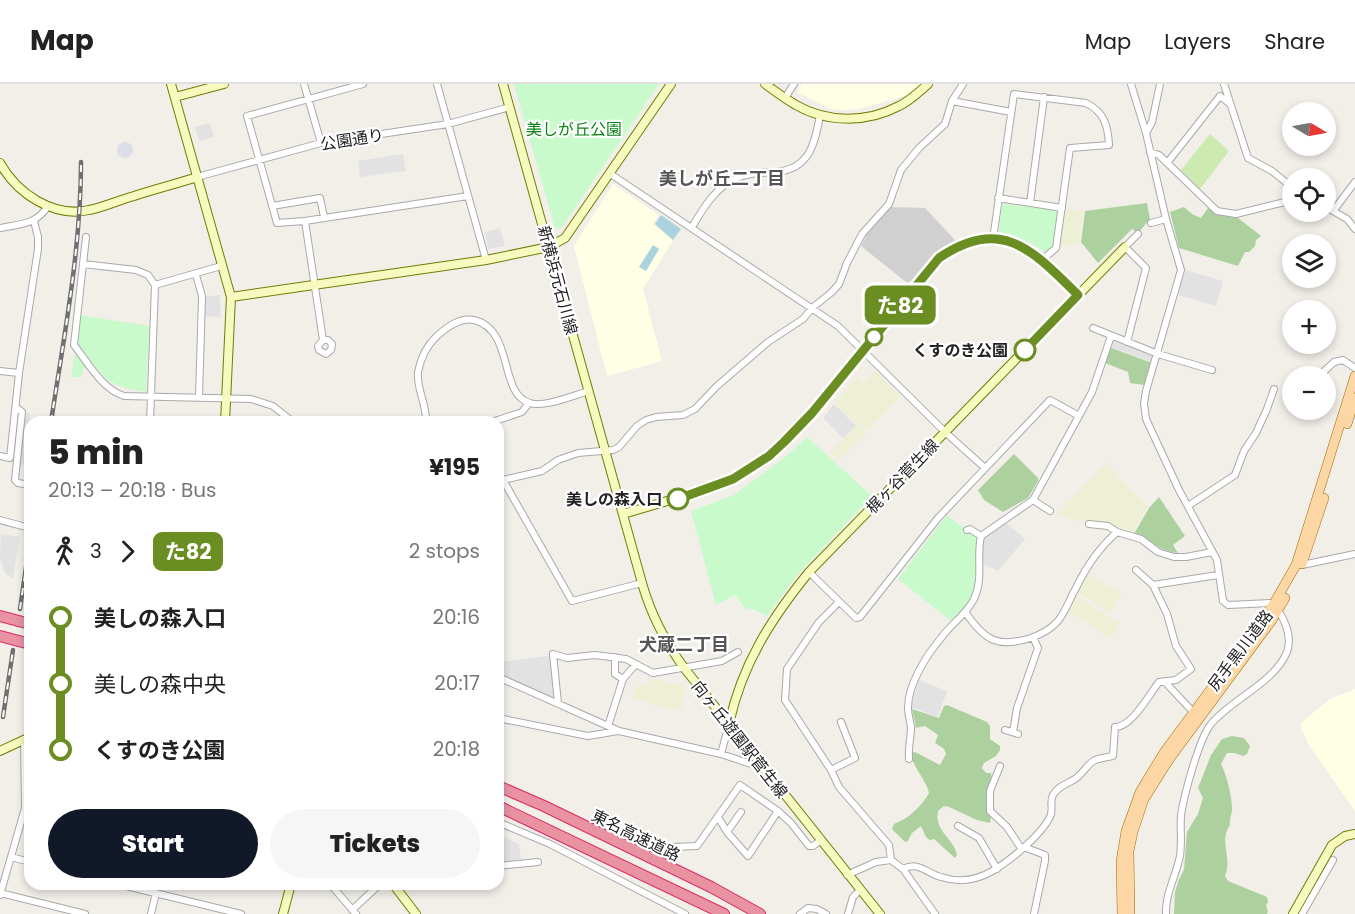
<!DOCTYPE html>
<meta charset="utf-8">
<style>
:root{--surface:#fff;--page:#f6f6f6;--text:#222;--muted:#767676;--line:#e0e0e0;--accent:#111827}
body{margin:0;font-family:Poppins,"Noto Sans JP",sans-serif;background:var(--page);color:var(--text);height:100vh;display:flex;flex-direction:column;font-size:22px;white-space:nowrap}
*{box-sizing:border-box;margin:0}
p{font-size:20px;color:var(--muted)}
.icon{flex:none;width:33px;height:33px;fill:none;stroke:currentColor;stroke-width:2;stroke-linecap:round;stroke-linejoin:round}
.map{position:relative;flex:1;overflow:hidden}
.panel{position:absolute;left:24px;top:332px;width:480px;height:474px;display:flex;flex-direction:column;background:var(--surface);border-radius:18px;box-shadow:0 3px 9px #0003}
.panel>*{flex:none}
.badge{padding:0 12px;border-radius:9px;font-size:21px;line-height:39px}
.needle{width:39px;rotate:100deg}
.controls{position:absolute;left:1282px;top:18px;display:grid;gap:12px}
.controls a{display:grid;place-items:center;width:54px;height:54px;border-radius:50%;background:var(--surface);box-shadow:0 3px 9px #0003;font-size:30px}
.map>.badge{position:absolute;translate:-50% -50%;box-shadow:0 0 0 3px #fff}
.legs{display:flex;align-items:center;gap:9px;height:66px;padding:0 24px;font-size:20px}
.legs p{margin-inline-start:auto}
.headline{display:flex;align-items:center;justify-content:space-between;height:102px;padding:0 24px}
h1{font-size:33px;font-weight:800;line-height:45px}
.button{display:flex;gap:12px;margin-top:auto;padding:12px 24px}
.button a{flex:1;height:69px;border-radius:36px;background:var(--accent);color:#fff;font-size:24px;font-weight:800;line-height:69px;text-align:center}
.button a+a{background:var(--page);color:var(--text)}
ul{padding:0 24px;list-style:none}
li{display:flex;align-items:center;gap:21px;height:66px;font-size:22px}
li i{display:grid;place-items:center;width:9px;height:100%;margin:0 8px;background:currentColor}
li i::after{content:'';width:15px;height:15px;margin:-8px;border:4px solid;border-radius:50%;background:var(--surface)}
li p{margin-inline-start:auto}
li:first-child i{background:linear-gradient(#0000 50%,currentColor 0)}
li:last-child i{background:linear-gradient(currentColor 50%,#0000 0)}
header{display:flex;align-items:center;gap:36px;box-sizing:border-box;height:84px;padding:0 30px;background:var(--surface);border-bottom:2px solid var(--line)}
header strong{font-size:28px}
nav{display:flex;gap:33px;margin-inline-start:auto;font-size:21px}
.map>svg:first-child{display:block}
.education{fill:#ffffe5}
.religious{fill:#d0d0d0}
.farmland{fill:#eef0d5}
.grass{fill:#cdebb0}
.forest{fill:#add19e}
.park{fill:#c8facc}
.parking{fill:#e2e2e2}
.plaza{fill:#dddde8}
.water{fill:#aad3df}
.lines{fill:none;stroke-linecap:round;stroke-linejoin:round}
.street-casing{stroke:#a9a9a9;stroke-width:8}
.secondary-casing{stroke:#707d05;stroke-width:10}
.primary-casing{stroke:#a06b00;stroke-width:10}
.highway-casing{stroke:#dc2a67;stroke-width:12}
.street{stroke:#fff;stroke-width:6}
.secondary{stroke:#f7fabf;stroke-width:8}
.primary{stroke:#fcd6a4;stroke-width:9}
.highway{stroke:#e892a2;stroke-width:10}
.rail-casing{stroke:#707070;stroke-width:4.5}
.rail{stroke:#fff;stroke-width:2;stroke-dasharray:7;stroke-linecap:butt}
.line-1-casing{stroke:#fff;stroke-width:14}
.line-1{stroke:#6b8e23;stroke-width:9}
.stop-1-dot{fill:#fff;stroke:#6b8e23;stroke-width:3}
.labels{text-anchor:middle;stroke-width:4.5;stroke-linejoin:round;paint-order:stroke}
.park-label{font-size:16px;fill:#0c8416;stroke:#fff}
.street-label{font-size:16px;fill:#222;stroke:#fff}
.stop-label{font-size:16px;font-weight:bold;fill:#222;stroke:#fff;text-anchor:end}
.neighbourhood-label{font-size:18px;font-weight:bold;fill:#555;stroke:#fff}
</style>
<header>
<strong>Map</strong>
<nav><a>Map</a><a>Layers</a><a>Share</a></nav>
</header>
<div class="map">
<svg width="1355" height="830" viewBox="0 0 1355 830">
<rect width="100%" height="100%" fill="#f2efe9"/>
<path class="education" d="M802 0H921L908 11 859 25 843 26 831 25 797 8Z
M613 100 659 131 653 140 673 156 643 205 662 277 607 292 574 162Z
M1355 605V727L1307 658 1306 653 1301 645V639L1330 615Z"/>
<path class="religious" d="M891 123 925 124 955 156 936 171 911 202 861 162 867 150Z"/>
<path class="farmland" d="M1065 125 1083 127 1079 158 1077 161H1061Z
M875 286 900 313 867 346 852 332 867 348 838 377 830 368 857 341 835 320 857 293 863 299Z
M1107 378 1122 397 1147 422 1133 447 1089 437 1071 436 1058 429Z
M1086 490 1122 509 1110 529 1079 509 1078 507Z
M1076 511 1120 539 1111 554 1067 526Z
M658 595 673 600 682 599 685 603 681 627 633 615 636 603Z"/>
<path class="grass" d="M1210 50 1229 67 1200 105 1181 86Z"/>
<path class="forest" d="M1147 119 1150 135 1138 149 1132 145 1098 179 1081 158 1085 127Z
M1184 123 1192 130 1201 134 1208 124 1223 132 1238 134 1261 152 1256 156 1255 162 1249 168H1245L1238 182 1179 164 1170 128Z
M1109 263 1152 279 1145 301 1130 299 1128 288 1105 279Z
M1014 370 1038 394V397L1028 414 1003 428 984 416 978 406Z
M1159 413 1185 452 1173 461 1178 469C1156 467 1152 454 1134 450L1149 424Z
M947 621 987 638 990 642V655L1000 662V666L996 672 984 679 982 684 986 689H991C994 705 979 718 991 734L990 739 977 736 949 723 944 722 938 727C934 748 954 754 957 771L955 774 934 755 930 756 926 753 921 742 912 749 908 757 905 758 892 745 894 740C908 735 922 722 929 709 926 695 912 683 911 669L915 668 940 681 946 670 944 665 935 659 938 651 925 642 916 644 912 625 939 634 944 622Z
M1232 652 1244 654 1250 662 1247 670 1243 672 1234 669H1227L1221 680C1227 692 1231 709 1232 722 1233 729 1229 734 1230 741 1218 758 1233 773 1225 792L1228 797 1267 813 1268 818 1266 821 1268 828 1267 830H1174L1175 808 1179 795 1184 786 1187 748 1198 730 1203 714 1198 704 1211 671 1222 655Z"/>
<path class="park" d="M514 0H659L562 143 555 144Z
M1004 120 1055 126 1058 129 1054 160 1046 169 1031 159 999 149 1002 122Z
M80 231 149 242 146 308 125 304 107 296 79 264 77 258Z
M75 269 85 281 81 293H71Z
M807 353 872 412 798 490 767 532 750 524 746 526 735 511 716 521 691 427 734 411 784 374Z
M947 431 976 454C975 466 977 476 977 488 979 507 966 526 952 538L898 495Z"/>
<path class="parking" d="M210 39 214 53 199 57 195 43Z
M403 70 406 87 360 93 358 77Z
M500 144 505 162 488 165 485 148Z
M1185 186 1223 197 1216 222 1178 211Z
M220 211 221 233 204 232 203 213Z
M1114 257 1154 273 1153 279 1109 262Z
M834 320 856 342 843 354 823 334Z
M24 329 30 330 25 381H19Z
M1005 438 1025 455 998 487 983 480 982 461 984 453Z
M1 450 20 453 13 495 5 489 0 474Z
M546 572H551L554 611 551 613 498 590 502 578Z
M919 596 947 607 938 633 911 623Z
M498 750 519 760 521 777 498 779Z"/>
<path class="plaza" d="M117 66a8 8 0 1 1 16 0a8 8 0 1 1-16 0Z"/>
<path class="water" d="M661 131 681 145 673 156 655 140Z
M653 161 659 165 646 187 639 183Z"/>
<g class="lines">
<g class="street-casing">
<path id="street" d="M304 0 321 59
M437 0 486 176
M1131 0 1146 49 1166 135 1181 186 1146 307 1144 319 1146 335 1179 406 1217 476 1223 517 1228 521 1270 519C1283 528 1293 552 1287 568 1275 598 1232 615 1211 640 1199 655 1184 711 1181 731 1180 744 1182 759 1180 772 1176 792 1165 810 1166 830
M1224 0 1248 74 1272 87 1293 104
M785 14 794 0
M952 17 1011 28
M1146 49 1152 38 1160 0
M1150 68 1159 71 1217 127 1236 130 1293 116
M1167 79 1220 12 1230 20
M609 89 838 242 945 348 985 384
M197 93 321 59 448 40 510 23
M998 114 1062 124
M1030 119 1044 13
M272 122 320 114 324 133
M1326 123 1347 135 1355 145
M1334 126 1355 98
M305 137 277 139 247 32 363 0
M1151 139 1166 135
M692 143C704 123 716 102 739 93 752 88 763 89 776 88 810 85 815 59 820 31
M0 144C20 140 36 141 48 122
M86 153 74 261C88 279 102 305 124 312L251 315 273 322 293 338
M993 155 1014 10 1086 19C1104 28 1108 41 1109 61L1070 64 1056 164 1042 176
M83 180 136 186 148 191 155 201 150 338
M196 191 202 212 199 313
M155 201 221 182
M1093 244 1158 270 1212 286
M323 256H328L332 260 331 266 326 270 319 266 318 262 323 256 305 137 468 112
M1127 258 1146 184 1125 163 1138 150
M0 287 19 289
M1319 292 1334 278 1343 276 1355 284
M16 323 22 328 15 396 18 399 30 401
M426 338C427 321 416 304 418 288 421 273 426 262 437 252 447 243 460 233 474 236 515 246 498 310 530 319 544 324 574 311 589 307
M492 338 522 328 529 319
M0 372 10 374 19 289 38 165V153L34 137
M498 393 503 396 542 387 558 376 578 369 613 366 619 363 637 342 646 336 656 333 683 331 695 325 717 302 768 258 803 235 812 224 832 208 839 200 847 179 862 150 889 120 901 86 919 64 945 40 952 17 963 0
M503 396 572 517 642 499
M1033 416 1050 427
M1188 422 1235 391 1244 367 1256 349 1267 325 1274 305
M0 436 26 443
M1089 440 1108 442 1117 448 1141 455 1158 468 1174 473H1186L1212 468
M967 446 970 445 981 452
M1302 481 1355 470
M809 488 856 534 860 533 938 434 1050 316 1079 332
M1153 501 1218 491
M838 519 819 538 787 585 785 616 831 686 839 703 889 761 891 776
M966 529C985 557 998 564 1031 554 1042 550 1051 545 1058 537 1066 527 1070 514 1076 504 1086 483 1099 464 1117 448
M615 573V590L623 595
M498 593 619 647 721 670 763 684
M1165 598 1194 629
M558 619 553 570 567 574 595 571 626 575 653 589 722 577 738 568
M498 634 588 652 618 647
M608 642 623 595 636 580
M1005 646 1018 650
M1013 648 1017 624 1038 564 1033 553
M24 655 25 724
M721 670 729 640
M909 675C908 664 911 653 911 643 910 637 908 630 908 624 908 600 926 572 941 554 951 540 966 531 974 515 984 494 976 474 981 452L1033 416 1092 308 1111 252
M1000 682 990 707V727L1007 743 1021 764
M831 686 855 674 841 638
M741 728 727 748 748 772 778 727
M718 733 727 748
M498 738 550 760 685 830
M958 742 979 754 997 785
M673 763 697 762 740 701 778 727 791 739 809 762H813L820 757
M1024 763 1045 771V777L1034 830
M11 773 30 778
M498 782 538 778
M903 785C919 777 926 789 941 793 959 799 978 796 994 786 1011 776 1041 751 1050 733 1054 725 1049 718 1053 711 1058 702 1067 700 1075 695 1083 690 1087 680 1095 676 1101 674 1107 673 1113 672L1115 643C1131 644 1149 611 1159 598L1176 596 1191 585 1176 562 1167 530 1153 501 1136 486
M847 791 876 778 891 776 903 785 935 830
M118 800 241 830
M324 800 331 801 356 830
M0 809 85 830
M0 811 25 724 30 725
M352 826 380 800
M151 830 156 809
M800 830 808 824 817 825 826 830
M848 830 853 813 860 806
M1302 830 1333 776"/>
</g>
<g class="secondary-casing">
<path id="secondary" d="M171 0 231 213 225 338
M503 0 642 499C651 531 665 558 685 585L880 830
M765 0C775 7 785 15 796 21 827 39 867 39 899 22 910 17 919 8 928 0
M175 13 224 0
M0 79C17 110 54 134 89 126 105 123 119 116 134 112 155 105 176 100 197 93
M231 213 486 176 549 163 565 154 671 0
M623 430 715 403 733 395 769 372 812 329 926 189C953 159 992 141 1030 166 1048 178 1063 196 1078 211
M729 640C742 580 771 535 809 488L1125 163
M0 667 30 653
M393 800 416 830
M283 830 291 800
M1293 830 1332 761 1345 752 1355 750"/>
</g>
<g class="primary-casing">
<path id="primary" d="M1347 340 1355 314
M1302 480 1324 414
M1122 830 1121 777 1126 747 1140 708 1163 670 1273 521 1296 481 1355 292
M1130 830 1129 767 1133 748 1144 715 1170 674 1272 536 1285 514"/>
</g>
<g class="highway-casing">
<path id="highway" d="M0 532 30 540
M0 552 30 560
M498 702 544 722 711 803 760 830
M498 722 724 830"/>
</g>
<use href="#street" class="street"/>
<use href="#secondary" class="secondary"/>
<use href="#primary" class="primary"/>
<use href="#highway" class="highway"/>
<g class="rail-casing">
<path id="rail" d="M51 338C64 252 81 165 81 78
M20 525 30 455
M3 633 13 566"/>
</g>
<use href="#rail" class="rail"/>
</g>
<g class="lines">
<g class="line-1-casing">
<path id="line-1" d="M678 415 733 395 769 372 784 358 812 329 939 174C1002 131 1033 167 1078 211L1025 266"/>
</g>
<use href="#line-1" class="line-1"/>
</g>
<g class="stop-1-dot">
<circle cx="874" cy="253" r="8"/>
<circle cx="1025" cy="266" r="10"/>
<circle cx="678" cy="415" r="10"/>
</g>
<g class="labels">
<g class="park-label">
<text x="574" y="51">美しが丘公園</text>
</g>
<g class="street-label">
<text transform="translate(352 55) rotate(-9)" y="6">公園通り</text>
<text transform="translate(558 196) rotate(75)" y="6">新横浜元石川線</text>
<text transform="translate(902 392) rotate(-46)" y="6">梶ヶ谷菅生線</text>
<text transform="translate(1240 566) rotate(-53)" y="6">尻手黒川道路</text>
<text transform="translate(740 655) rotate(52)" y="6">向ヶ丘遊園駅菅生線</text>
<text transform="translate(636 751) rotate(26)" y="6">東名高速道路</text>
</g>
<g class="stop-label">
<text x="1008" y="272">くすのき公園</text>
<text x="662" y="421">美しの森入口</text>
</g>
<g class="neighbourhood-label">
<text x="722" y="101">美しが丘二丁目</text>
<text x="684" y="567">犬蔵二丁目</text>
</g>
</g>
</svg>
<div class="controls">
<a><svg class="needle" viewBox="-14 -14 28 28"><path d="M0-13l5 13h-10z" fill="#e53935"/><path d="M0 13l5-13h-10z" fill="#767676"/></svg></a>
<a><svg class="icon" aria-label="locate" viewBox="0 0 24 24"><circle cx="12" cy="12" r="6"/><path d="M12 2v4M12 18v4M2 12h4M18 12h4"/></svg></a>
<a><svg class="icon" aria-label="layers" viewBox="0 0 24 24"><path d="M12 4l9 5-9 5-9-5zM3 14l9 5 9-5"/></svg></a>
<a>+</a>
<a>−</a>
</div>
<b class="badge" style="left:900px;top:221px;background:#6b8e23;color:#fff">た82</b>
<section class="panel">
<div class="headline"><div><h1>5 min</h1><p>20:13 – 20:18 · Bus</p></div><b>¥195</b></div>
<div class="legs"><svg class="icon" aria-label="walk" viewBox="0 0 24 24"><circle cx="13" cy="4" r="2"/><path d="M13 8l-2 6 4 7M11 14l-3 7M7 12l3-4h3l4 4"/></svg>3<svg class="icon" aria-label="forward" viewBox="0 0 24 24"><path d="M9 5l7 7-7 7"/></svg><b class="badge" style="background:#6b8e23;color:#fff">た82</b><p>2 stops</p></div>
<ul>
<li><i style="color:#6b8e23"></i><b>美しの森入口</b><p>20:16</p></li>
<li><i style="color:#6b8e23"></i><span>美しの森中央</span><p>20:17</p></li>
<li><i style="color:#6b8e23"></i><b>くすのき公園</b><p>20:18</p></li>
</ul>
<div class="button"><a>Start</a><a>Tickets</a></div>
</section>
</div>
